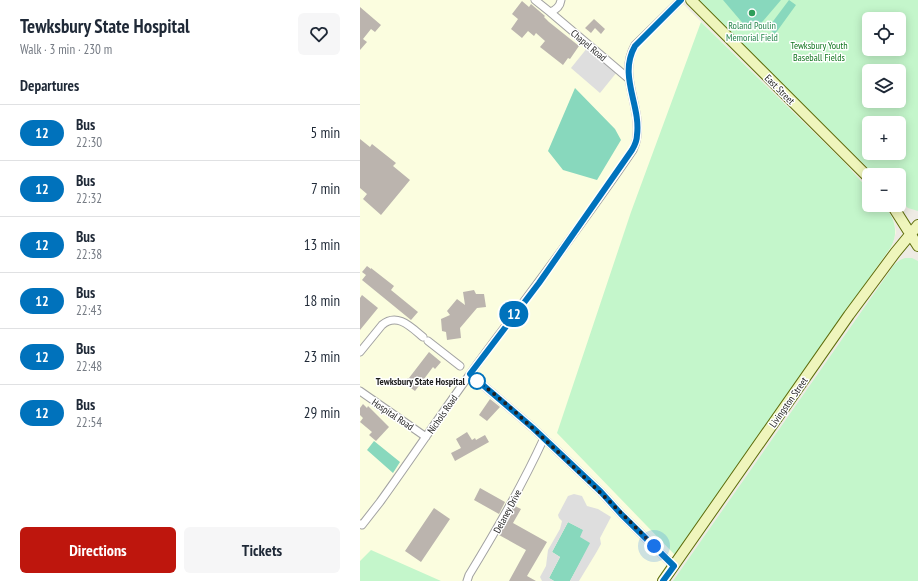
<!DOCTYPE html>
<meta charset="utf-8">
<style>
:root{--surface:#fff;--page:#f6f6f7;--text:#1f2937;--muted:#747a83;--line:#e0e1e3;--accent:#be160d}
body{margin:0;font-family:"PT Sans Narrow",sans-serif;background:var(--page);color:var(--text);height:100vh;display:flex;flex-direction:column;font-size:15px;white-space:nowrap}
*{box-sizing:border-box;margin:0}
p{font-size:13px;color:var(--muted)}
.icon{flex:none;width:22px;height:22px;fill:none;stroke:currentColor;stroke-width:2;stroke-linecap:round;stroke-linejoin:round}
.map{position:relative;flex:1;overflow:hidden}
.drawer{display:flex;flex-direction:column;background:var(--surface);width:360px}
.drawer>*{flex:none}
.badge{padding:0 8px;border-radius:13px;font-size:14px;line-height:26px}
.fabs{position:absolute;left:502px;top:12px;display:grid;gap:8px}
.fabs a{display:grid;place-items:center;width:44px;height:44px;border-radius:6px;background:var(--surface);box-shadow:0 2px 10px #0003;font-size:20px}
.you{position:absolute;width:20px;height:20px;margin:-10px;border:3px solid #fff;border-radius:50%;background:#1a73e8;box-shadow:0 0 0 6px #1a73e833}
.map>.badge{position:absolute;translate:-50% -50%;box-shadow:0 0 0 2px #fff}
h2{padding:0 20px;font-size:15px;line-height:36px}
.round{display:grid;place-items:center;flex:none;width:42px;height:42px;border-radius:6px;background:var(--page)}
.headline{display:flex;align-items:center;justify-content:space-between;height:68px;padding:0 20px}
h1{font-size:19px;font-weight:700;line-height:30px}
.primary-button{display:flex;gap:8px;margin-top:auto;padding:8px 20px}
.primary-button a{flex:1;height:46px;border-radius:6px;background:var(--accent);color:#fff;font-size:16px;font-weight:700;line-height:46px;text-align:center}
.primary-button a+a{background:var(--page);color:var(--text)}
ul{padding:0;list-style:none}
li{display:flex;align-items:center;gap:12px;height:56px;padding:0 20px;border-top:1px solid var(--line)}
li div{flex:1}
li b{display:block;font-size:15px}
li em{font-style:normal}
li .badge{min-width:44px;font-weight:700;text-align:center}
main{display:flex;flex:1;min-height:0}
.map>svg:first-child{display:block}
.education{fill:#fbfddf}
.park{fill:#c4f6cb;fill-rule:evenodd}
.pitch{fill:#88d8bd}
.parking{fill:#dedede}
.building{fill:#bbb4ae}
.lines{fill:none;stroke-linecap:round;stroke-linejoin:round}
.street-casing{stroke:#a2a2a2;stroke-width:9}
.secondary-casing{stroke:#5e6d0c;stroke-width:12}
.street{stroke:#fff;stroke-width:7}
.secondary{stroke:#eff5bc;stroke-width:10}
.line-casing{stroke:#fff;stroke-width:9}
.line{stroke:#0072bc;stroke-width:6}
.walk{stroke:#1e1e1e;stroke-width:4;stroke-dasharray:0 7.2}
.leisure-dot{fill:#2e9e5b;stroke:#fff;stroke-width:1.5}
.stop-dot{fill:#fff;stroke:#0072bc;stroke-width:2}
.labels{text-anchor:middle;stroke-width:3;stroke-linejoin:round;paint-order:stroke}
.leisure-label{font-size:10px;fill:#27864d;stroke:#fff}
.street-label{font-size:10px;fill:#1e1e1e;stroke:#fff}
.park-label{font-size:10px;fill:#137520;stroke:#fff}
.stop-label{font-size:10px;font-weight:bold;fill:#1e1e1e;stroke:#fff;text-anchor:end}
</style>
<main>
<section class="drawer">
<div class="headline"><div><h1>Tewksbury State Hospital</h1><p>Walk · 3 min · 230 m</p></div><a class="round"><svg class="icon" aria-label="heart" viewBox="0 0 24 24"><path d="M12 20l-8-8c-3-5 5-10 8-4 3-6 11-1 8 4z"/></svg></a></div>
<h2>Departures</h2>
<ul>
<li><span class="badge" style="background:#0072bc;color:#fff">12</span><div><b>Bus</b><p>22:30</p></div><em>5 min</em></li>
<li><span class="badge" style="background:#0072bc;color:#fff">12</span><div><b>Bus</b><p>22:32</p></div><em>7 min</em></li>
<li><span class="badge" style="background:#0072bc;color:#fff">12</span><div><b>Bus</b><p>22:38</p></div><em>13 min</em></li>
<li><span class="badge" style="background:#0072bc;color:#fff">12</span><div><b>Bus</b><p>22:43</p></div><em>18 min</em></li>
<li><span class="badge" style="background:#0072bc;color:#fff">12</span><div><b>Bus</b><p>22:48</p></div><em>23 min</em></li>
<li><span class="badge" style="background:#0072bc;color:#fff">12</span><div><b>Bus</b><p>22:54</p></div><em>29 min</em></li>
</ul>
<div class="primary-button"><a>Directions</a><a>Tickets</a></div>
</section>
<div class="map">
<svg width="558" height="581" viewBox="0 0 558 581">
<rect width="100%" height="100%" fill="#eeebe4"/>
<path class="education" d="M0 0H319L483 161 509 190V205H523L532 216 534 222 536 232 532 246 297 581H0Z"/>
<path class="park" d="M336 0H558V211L548 208 539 199V175H515ZM509 19H539V49H509ZM509 71H539V101H509ZM509 123H539V153H509Z
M341 22 483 161 509 190V205H523C535 217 539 232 531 247L315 555 197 433 271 212Z
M545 258H552L558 261V581H313L534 265 540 260Z
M11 550 81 581H0V561Z"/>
<path class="pitch" d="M363 0H421L397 28 386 27Z
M429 0 436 5 415 34 408 28Z
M215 88 255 129 261 140 237 180 203 170 188 151Z
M14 441 40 462 33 473 7 450Z
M208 522 224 530 231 543 210 581H194L189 578 200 557 192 552Z"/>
<path class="parking" d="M232 42 261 67 240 93 211 68Z
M214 494 222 496 227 506 238 509 251 517 240 538 241 544 236 553 219 581H210L230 543 220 537 223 530 208 522 192 552 200 557 189 578 194 581H182L180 577 186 566 188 550 200 529 202 521 199 518 198 515 208 496Z"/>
<path class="building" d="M162 1 169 7 171 4 185 16 184 17 189 22 219 46 210 59 208 58 203 65 180 47 185 41 176 33 174 36 168 31 162 38 151 29 158 19 152 14Z
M0 7 21 25 15 32 11 29 3 39 7 42 0 50Z
M234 19 245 29 241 34 235 28 231 33 225 28Z
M0 139 10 147 12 144 36 163 33 166 50 180 21 215 3 199 7 194 0 188Z
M7 266 11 269V268L34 286 31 290 58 312 51 320 2 280 6 275 2 272Z
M114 290 116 294H124L126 307 117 308 100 328 101 338 87 340 86 332 82 331 81 319 90 315 87 311 97 299 105 305 103 292Z
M2 295 18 308 0 330V298Z
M69 352 81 362 75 369 73 367 55 391 44 383 48 378H49Z
M130 399 140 407 127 421 119 415Z
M3 404 7 408 8 406 29 427 16 441 9 435 12 432 0 422 3 418 0 415V408Z
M107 432 112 440 115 438 116 440 125 435 129 442 95 461 91 453 101 448 96 439Z
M120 488 145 502 139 514 114 500Z
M155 506 161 509 153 523 187 542 167 576 176 581H149L166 550 139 535Z
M74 508 90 519 61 562 45 551Z"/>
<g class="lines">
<g class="street-casing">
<path id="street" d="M175 0 190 12C196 10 200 7 201 0
M190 12 269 79
M68 341 100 366
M0 352 22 325C37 312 51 327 63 337
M110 374 173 428 241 492 261 514 314 566
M0 391 66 437
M0 524 2 525 20 502C61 445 99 387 141 332 186 272 231 212 273 150 275 145 277 141 277 135 281 105 258 75 275 45L321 0
M107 581 109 575C136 531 162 486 184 438"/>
</g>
<g class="secondary-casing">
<path id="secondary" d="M331 0 509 178
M532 205 558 246
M303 581 489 315 535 253 558 225"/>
</g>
<use href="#street" class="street"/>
<use href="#secondary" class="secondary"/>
</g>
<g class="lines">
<g class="line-casing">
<path id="line" d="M303 581 314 566 261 514 241 492 173 428 110 374 179 283 272 150C275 145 277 141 277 135 281 105 258 76 275 46L321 0"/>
</g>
<use href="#line" class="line"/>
<path class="walk" d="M117 381C145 401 170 426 195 449 228 481 262 513 294 546"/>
</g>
<circle class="leisure-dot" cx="392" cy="13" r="4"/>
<circle class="stop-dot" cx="117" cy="381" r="8"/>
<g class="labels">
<g class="leisure-label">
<text x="392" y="29">Roland Poulin<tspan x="392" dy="12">Memorial Field</tspan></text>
</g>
<g class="street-label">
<text transform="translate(229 45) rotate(40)" y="4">Chapel Road</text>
<text transform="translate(420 89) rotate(45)" y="4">East Street</text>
<text transform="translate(428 402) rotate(-55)" y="4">Livingston Street</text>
<text transform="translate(33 414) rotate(34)" y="4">Hospital Road</text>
<text transform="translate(82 414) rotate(-55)" y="4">Nichols Road</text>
<text transform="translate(147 511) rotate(-62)" y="4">Delaney Drive</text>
</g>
<g class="park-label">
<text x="459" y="49">Tewksbury Youth<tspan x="459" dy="12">Baseball Fields</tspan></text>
</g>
<g class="stop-label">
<text x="105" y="385">Tewksbury State Hospital</text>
</g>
</g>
</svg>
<div class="fabs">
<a><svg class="icon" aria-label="locate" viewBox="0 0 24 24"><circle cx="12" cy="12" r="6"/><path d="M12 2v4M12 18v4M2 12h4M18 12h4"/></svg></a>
<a><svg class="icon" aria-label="layers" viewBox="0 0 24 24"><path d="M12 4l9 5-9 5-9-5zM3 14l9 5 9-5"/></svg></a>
<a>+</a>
<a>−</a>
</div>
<div class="you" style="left:294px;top:546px"></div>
<b class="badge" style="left:154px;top:314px;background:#0072bc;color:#fff">12</b>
</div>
</main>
